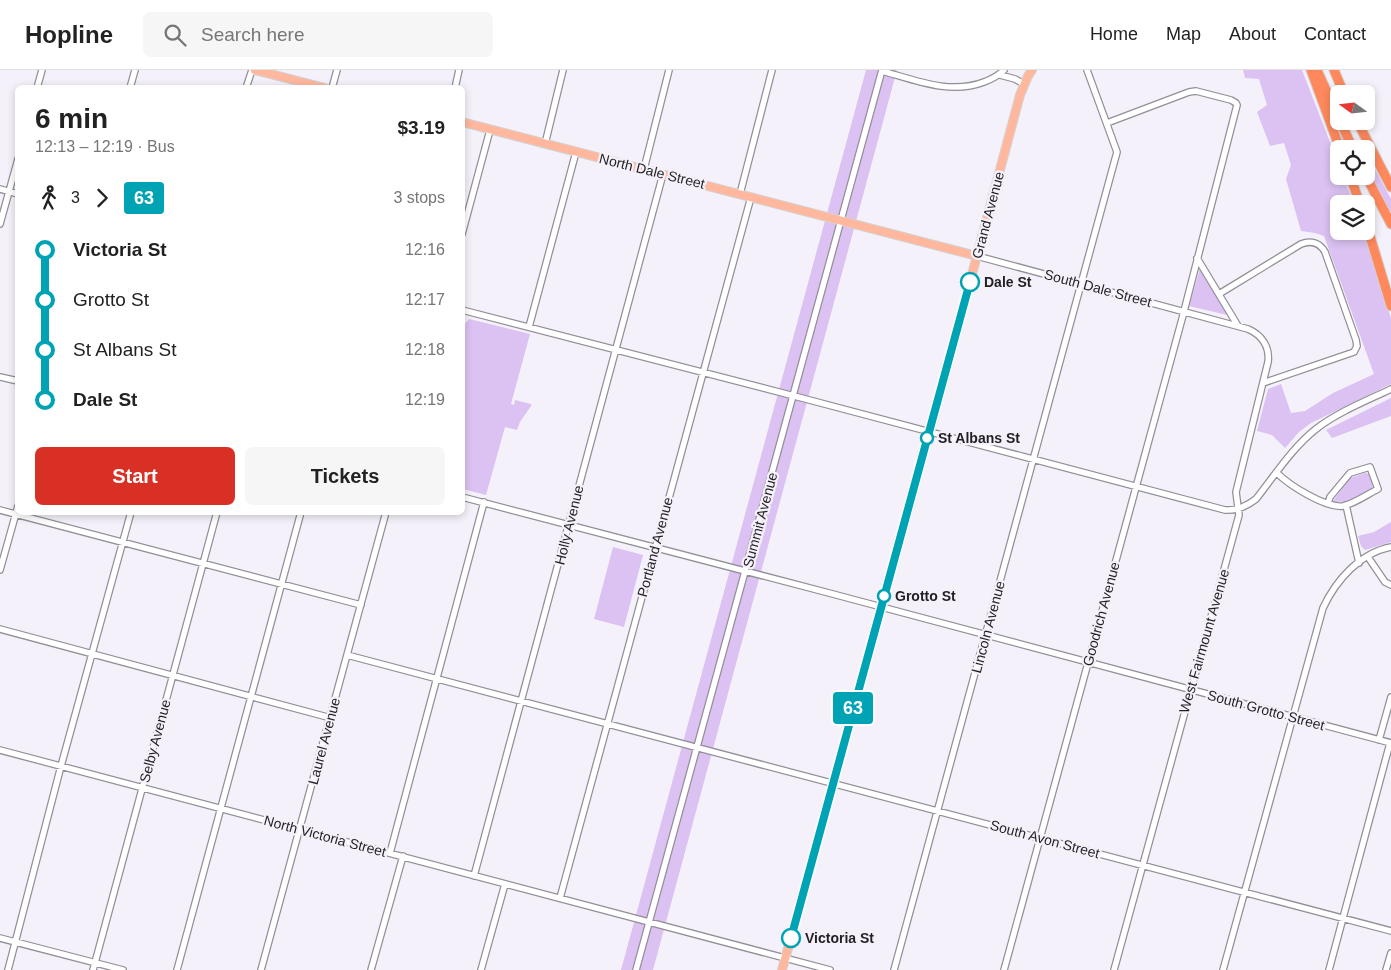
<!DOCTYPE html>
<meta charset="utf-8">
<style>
:root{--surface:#fff;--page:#f6f6f6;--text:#222;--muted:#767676;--line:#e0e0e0;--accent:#d93025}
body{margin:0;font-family:Helvetica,sans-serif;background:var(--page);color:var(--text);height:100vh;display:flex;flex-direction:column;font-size:19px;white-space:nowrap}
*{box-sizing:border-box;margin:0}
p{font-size:16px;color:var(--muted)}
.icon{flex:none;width:28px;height:28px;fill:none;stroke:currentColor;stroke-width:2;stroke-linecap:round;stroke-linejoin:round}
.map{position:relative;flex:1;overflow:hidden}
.sheet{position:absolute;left:15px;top:15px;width:450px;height:430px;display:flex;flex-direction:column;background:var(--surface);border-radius:8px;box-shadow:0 2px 8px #0003}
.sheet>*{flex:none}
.badge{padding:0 10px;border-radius:4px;font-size:18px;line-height:32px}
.needle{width:32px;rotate:285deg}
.tools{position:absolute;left:1330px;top:15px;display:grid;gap:10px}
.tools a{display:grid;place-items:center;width:45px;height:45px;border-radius:8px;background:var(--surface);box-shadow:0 2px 8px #0003;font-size:25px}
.map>.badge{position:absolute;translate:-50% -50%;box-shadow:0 0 0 2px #fff}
.legs{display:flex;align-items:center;gap:8px;height:55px;padding:0 20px;font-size:16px}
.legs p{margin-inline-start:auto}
.overview{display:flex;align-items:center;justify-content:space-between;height:85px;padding:0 20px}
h1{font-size:28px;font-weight:700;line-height:38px}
.cta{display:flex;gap:10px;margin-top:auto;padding:10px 20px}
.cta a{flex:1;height:58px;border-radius:8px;background:var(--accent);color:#fff;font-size:20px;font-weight:700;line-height:58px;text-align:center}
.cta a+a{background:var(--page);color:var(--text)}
ul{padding:0 20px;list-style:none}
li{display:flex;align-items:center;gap:18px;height:50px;font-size:19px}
li i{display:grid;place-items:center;width:8px;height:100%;margin:0 6px;background:currentColor}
li i::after{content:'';width:12px;height:12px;margin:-6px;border:4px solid;border-radius:50%;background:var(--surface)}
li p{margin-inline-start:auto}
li:first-child i{background:linear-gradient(#0000 50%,currentColor 0)}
li:last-child i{background:linear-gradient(currentColor 50%,#0000 0)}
header{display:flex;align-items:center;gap:30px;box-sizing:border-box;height:70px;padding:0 25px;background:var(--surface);border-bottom:1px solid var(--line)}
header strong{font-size:24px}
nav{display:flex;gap:28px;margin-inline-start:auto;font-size:18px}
.search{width:350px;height:45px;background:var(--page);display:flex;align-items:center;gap:12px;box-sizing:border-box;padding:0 18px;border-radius:8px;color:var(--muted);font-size:19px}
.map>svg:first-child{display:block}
.green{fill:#dbc2f2}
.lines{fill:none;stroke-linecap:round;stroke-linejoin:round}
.minor-casing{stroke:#938f97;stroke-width:8}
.major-casing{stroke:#d3d2d3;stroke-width:10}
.highway-casing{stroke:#d3d2d3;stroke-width:11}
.minor{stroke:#fff;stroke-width:5.5}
.major{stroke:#ffb89e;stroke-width:8}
.highway{stroke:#ff895d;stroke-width:9}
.line-1-casing{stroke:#fff;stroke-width:11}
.line-1{stroke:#00a3b4;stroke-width:8}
.stop-1-dot{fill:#fff;stroke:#00a3b4;stroke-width:2.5}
.labels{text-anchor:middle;stroke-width:4.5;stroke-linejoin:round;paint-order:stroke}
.street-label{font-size:14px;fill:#211f23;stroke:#f5f1fa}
.stop-label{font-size:14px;font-weight:bold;fill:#211f23;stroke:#f5f1fa;text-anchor:start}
</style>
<header>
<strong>Hopline</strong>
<div class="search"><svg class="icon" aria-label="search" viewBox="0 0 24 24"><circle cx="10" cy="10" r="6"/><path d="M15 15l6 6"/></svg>Search here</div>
<nav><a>Home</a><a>Map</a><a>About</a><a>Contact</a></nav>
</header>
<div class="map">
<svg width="1391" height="900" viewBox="0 0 1391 900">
<rect width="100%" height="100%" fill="#f5f1fa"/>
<path class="green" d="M866 0H897L653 900H621Z
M1243 0H1302L1339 95V106H1343L1354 134H1339V161H1363L1391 248V314L1311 353 1299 362 1285 378 1272 365 1257 361 1268 319 1281 314 1291 343 1305 341 1333 323 1374 304 1324 166 1315 163 1301 161 1286 109 1291 95 1284 73 1270 76 1257 42 1267 35 1259 9 1245 8Z
M1366 82 1391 129V144L1366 95Z
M1200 198 1227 245 1189 236Z
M469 249 530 264 511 334 514 335 515 330 531 334V336L520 352 517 360 505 357 486 425 463 419 462 257Z
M1391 328V346L1332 368 1326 360Z
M1365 403 1370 404 1373 414 1372 419 1345 432 1333 431 1350 408Z
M1391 452V472L1365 480 1361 476 1358 466 1374 462Z
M613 477 643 485 624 557 594 549Z"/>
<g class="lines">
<g class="minor-casing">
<path id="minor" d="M882 1C915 10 950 25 984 12 992 9 998 6 1004 0
M1000 5 1015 9 1024 14
M37 18 42 0
M130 18 135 0
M246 18 252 0
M332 18 337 0
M455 18 459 0
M545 74 563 0
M644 99 669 0
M0 119 18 124
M740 124 772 0
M0 154 18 89
M462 164 490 60
M977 186 1248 259C1262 265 1270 277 1268 292L1236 422 1239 445 1114 900
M1197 188 1238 256
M1219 224 1301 174C1311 170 1320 173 1325 182L1356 270 1357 276 1354 282 1263 313
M462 240 798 327 1225 440C1237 441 1247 436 1256 429 1275 405 1292 378 1316 359 1338 342 1366 331 1391 319
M529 257 576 82
M0 307 18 311
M1277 403C1289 415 1325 438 1343 436 1354 434 1368 424 1378 419L1370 397 1350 403 1330 427 1328 433
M462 427 829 523 1391 673
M1346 435 1359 493
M0 440 361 535
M1368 487 1385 512 1391 515
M0 500 18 436
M0 559 331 648
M347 585 1391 861
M1379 670 1391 627
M0 680 830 900
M390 783 484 432
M474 806 663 104
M560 828 751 127
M0 868 123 900
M8 900 61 696 131 442
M93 900 217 442
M177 900 301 442
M261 900 386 442
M371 900 403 786
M481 900 505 814
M636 900 882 0
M894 900 1117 82 1087 0
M1004 900 1182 249 1237 35 1236 33 1231 30 1196 21 1189 22 1107 53
M1223 900 1323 538C1336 510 1360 483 1391 477
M1329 900 1390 673
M1386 900 1391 883"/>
</g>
<g class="major-casing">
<path id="major" d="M255 0 325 18
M462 52 977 186
M782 900 940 324 1020 25 1028 6 1032 0"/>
</g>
<g class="highway-casing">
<path id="highway" d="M1311 0 1340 79
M1317 0 1339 49
M1334 0 1344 24
M1340 51 1353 79
M1357 51 1391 117
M1350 106 1360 134
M1366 106 1391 154
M1366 153 1391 236"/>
</g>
<use href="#minor" class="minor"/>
<use href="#major" class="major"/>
<use href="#highway" class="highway"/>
</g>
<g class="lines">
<g class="line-1-casing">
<path id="line-1" d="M791 868 970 212"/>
</g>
<use href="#line-1" class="line-1"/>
</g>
<g class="stop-1-dot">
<circle cx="970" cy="212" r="9"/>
<circle cx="927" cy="368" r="6"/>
<circle cx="884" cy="526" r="6"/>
<circle cx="791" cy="868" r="9"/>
</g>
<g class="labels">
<g class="street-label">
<text transform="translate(652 101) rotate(14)" y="5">North Dale Street</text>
<text transform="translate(988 145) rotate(-75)" y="5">Grand Avenue</text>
<text transform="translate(1098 218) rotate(15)" y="5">South Dale Street</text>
<text transform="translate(760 450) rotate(-75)" y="5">Summit Avenue</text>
<text transform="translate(569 455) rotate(-76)" y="5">Holly Avenue</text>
<text transform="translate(655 477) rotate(-75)" y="5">Portland Avenue</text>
<text transform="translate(1101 544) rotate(-75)" y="5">Goodrich Avenue</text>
<text transform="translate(988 557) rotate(-75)" y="5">Lincoln Avenue</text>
<text transform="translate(1204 571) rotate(-74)" y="5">West Fairmount Avenue</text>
<text transform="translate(1266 640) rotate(15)" y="5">South Grotto Street</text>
<text transform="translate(155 671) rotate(-75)" y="5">Selby Avenue</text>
<text transform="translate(324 671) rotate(-75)" y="5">Laurel Avenue</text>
<text transform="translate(325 766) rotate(15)" y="5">North Victoria Street</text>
<text transform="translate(1045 769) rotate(15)" y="5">South Avon Street</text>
</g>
<g class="stop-label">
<text x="984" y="217">Dale St</text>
<text x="938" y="373">St Albans St</text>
<text x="895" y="531">Grotto St</text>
<text x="805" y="873">Victoria St</text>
</g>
</g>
</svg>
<div class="tools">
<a><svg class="needle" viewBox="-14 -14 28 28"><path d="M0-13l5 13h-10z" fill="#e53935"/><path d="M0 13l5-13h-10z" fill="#767676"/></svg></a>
<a><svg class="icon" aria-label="locate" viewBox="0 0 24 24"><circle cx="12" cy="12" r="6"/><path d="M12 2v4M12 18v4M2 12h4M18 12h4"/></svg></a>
<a><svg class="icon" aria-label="layers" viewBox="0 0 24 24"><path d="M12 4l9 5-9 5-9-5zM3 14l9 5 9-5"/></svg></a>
</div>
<b class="badge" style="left:853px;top:638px;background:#00a3b4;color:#fff">63</b>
<section class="sheet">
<div class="overview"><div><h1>6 min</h1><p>12:13 – 12:19 · Bus</p></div><b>$3.19</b></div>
<div class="legs"><svg class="icon" aria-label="walk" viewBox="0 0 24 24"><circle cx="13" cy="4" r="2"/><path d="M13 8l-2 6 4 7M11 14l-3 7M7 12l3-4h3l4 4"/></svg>3<svg class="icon" aria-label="forward" viewBox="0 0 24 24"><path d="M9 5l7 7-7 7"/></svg><b class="badge" style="background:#00a3b4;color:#fff">63</b><p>3 stops</p></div>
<ul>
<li><i style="color:#00a3b4"></i><b>Victoria St</b><p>12:16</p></li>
<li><i style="color:#00a3b4"></i><span>Grotto St</span><p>12:17</p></li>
<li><i style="color:#00a3b4"></i><span>St Albans St</span><p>12:18</p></li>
<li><i style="color:#00a3b4"></i><b>Dale St</b><p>12:19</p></li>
</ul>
<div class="cta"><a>Start</a><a>Tickets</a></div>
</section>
</div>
